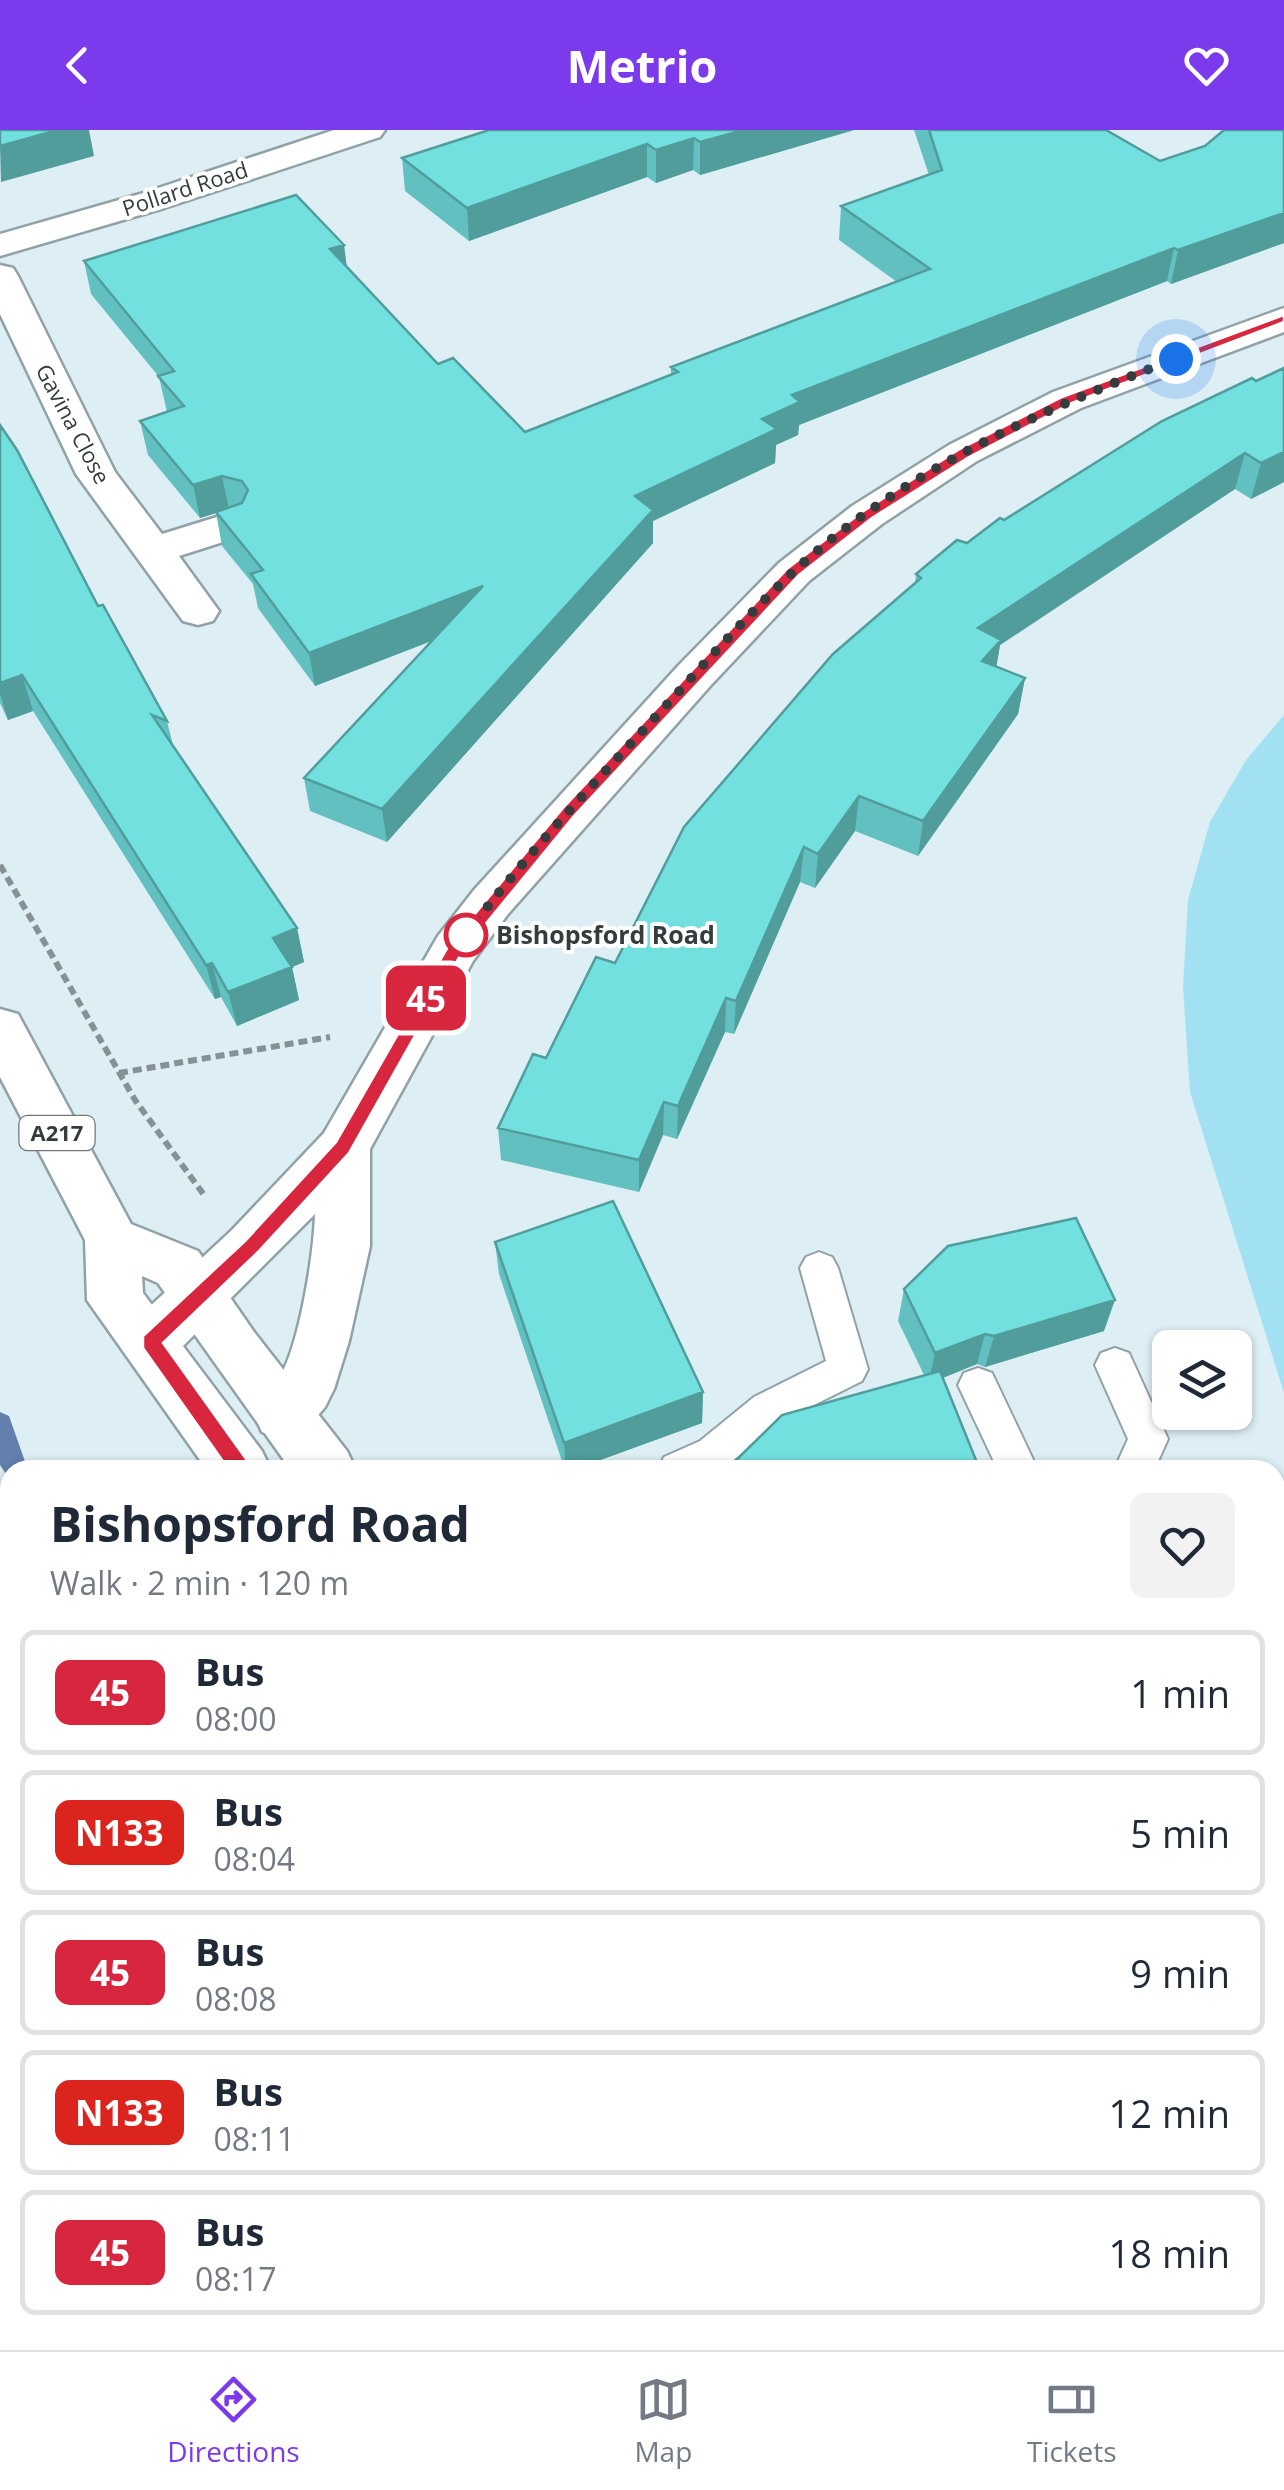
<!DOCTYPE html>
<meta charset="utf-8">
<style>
:root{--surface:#fff;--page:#f2f2f3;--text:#1f2937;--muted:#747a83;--line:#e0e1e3;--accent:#7c3aed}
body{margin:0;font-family:"Open Sans",sans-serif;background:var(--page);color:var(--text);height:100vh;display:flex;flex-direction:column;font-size:38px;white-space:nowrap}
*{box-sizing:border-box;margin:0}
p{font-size:32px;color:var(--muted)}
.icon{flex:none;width:55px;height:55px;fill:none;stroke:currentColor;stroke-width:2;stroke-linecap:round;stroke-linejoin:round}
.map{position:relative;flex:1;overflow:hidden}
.sheet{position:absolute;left:0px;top:1330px;width:1285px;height:890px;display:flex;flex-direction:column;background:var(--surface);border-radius:30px 30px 0 0;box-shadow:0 2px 8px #0004}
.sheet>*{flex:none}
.badge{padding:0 20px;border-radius:15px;font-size:35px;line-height:65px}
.buttons{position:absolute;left:1152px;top:1200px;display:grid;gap:20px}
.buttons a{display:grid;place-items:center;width:100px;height:100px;border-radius:15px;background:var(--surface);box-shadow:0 2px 8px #0004;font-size:50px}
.you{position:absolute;width:50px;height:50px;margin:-25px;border:8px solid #fff;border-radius:50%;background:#1a73e8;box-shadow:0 0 0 15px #1a73e833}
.map>.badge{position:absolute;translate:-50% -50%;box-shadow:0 0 0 5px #fff}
.round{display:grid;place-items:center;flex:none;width:105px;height:105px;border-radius:15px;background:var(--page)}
.head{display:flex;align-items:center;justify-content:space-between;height:170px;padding:0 50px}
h1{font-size:48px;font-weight:700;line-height:75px}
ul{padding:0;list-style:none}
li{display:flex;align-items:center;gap:30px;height:125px;margin:0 20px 15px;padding:0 30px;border:5px solid var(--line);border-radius:15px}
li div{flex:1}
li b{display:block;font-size:38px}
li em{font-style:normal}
li .badge{min-width:110px;font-weight:700;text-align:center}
header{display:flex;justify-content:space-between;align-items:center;height:130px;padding:0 50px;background:var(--accent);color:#fff;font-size:45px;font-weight:700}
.tab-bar{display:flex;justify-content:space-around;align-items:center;height:140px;border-top:2px solid var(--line);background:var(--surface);font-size:28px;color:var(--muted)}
.tab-bar a{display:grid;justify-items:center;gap:5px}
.tab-bar .current{color:var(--accent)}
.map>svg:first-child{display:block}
.green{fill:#a2e1f2}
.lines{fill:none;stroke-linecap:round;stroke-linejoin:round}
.stream{fill:#6380ac;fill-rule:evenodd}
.service-casing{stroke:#91a2a7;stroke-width:4}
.minor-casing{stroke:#91a2a7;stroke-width:5}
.tertiary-casing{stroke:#91a2a7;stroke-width:5}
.primary-casing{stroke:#91a2a7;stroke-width:5}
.path-far1{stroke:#859195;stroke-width:6;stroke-dasharray:9 5;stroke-linecap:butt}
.path{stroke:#859195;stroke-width:8;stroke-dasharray:12 6;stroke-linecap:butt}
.service{fill:#fff;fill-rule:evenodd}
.minor{fill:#fff;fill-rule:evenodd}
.tertiary{fill:#fff;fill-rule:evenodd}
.primary{fill:#fff;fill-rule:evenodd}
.wall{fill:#62c1c0}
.shaded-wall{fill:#509d9c}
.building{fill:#72e0df;stroke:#509d9c;stroke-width:2.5}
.line{fill:#d7263d;stroke:#fff;stroke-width:2.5}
.walk{stroke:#353c3e;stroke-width:10;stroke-dasharray:0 18}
.stop-dot{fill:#fff;stroke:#d7263d;stroke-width:5}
.labels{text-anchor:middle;stroke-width:8;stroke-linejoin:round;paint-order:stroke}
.far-street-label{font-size:22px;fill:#353c3e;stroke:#fff}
.shield{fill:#fff;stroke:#727678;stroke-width:2.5}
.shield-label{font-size:22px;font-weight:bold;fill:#353c3e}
.stop-label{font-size:25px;font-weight:bold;fill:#353c3e;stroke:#fff;text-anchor:start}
</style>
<header><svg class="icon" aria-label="back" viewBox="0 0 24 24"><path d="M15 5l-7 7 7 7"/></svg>Metrio<svg class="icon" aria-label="heart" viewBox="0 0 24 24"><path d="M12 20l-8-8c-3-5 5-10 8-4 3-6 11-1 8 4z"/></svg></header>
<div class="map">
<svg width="1284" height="2220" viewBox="0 0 1284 2220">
<rect width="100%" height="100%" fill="#ddeff5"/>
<path class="green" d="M1284 585V1263L1190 962 1183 857 1188 770 1210 692 1246 630Z
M0 1556 10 1578V1827L0 1833Z
M287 2210H1150L1165 2220H278Z"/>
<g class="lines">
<path class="stream" d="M0 1282 9 1286 28 1340H10V1350L0 1335Z
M712 2210H761L757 2220H708Z"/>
<g class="service-casing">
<path id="service" d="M819 1122 832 1127 838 1138 868 1239 862 1251 782 1291 721 1340H658L664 1327 700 1311 754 1267 826 1231 800 1138 806 1127Z
M1115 1218 1129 1223 1168 1309 1154 1340H1114L1128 1309 1095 1235 1101 1223Z
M978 1238 992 1243 1038 1340H998L958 1255 964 1243Z
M1284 1461V1503L1275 1507V1465Z"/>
</g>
<g class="minor-casing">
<path id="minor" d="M334 0H385L380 7 164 78 0 126V104L140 64Z
M0 135 13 138 18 146 115 342 162 404 230 383 245 387 251 396 245 405 179 426 219 481 213 491 198 495 183 491 76 344 0 184Z
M177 2210H258L254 2220H173Z"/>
</g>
<g class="tertiary-casing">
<path id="tertiary" d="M1284 178V202L1081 278 977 331 882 394 809 451 711 555 508 784 473 831 370 1019V1116L349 1211 334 1259 325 1277 304 1302 283 1309 262 1302 254 1284C261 1269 273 1259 281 1245 300 1211 314 1123 315 1084L170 1229 150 1236 130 1229 122 1212 130 1195 232 1100 324 1003 438 806 474 760 679 535 779 433 852 376 949 315 1053 262Z"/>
</g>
<g class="primary-casing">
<path id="primary" d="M0 879 18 884 131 1094 198 1121 254 1202 347 1321 356 1340H291L158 1153 142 1146 143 1163 262 1321 271 1340H207L87 1170 85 1110 0 947Z
M1275 2120 1284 2123V2202L1275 2198Z"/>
</g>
<path class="path-far1" d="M0 735 135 970 204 1065
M119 943 330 907"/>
<path class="path" d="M1275 1983 1284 1988
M1275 2061 1284 2066
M1216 2210 1231 2220
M810 2220 828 2210
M1030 2220 1032 2210"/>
<use href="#service" class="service"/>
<use href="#minor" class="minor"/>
<use href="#tertiary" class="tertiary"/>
<use href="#primary" class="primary"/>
</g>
<path class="wall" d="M489 0H854L700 45 693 40 656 53 647 47 469 111 405 61 402 28Z
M914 0H1106L1160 31 1284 0V113L1171 154 1167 151 799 295 798 305 776 315 775 333 653 391V413L387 712 310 681 304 648 432 511 315 556 258 478 253 454 222 416 216 383 200 388 148 325 140 291 167 282 159 247 91 164 84 131 344 115 347 138 438 234 525 302 671 245V237L897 152 839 110 841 76 929 45Z
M1252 248 1284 352 1251 369 1235 359 1000 515 996 537 1025 548 1018 584 918 726 855 701 815 758 800 752 734 904 725 902 677 1009 663 1005 639 1062 501 1030 498 998 546 928 615 833 915 453 916 444 1004 390Z
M0 295 98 476 167 591 173 615 297 798 304 832 292 837 299 870 237 896 221 867 215 869 33 581 8 590 0 573Z
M495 1112 703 1262 702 1293 573 1340H565L499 1144Z
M904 1159 1104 1201 985 1237 977 1234 942 1248 924 1245 898 1191Z
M1275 1591 1284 1596V1804L1275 1800Z"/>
<path class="shaded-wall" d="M58 0H89L94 26 1 52 0 16Z
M744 0H854L700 45V12Z
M694 8 693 40 656 53V20Z
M647 14V47L469 111 467 78Z
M1284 83V113L1171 154 1178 120Z
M344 115 348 148 330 119Z
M1174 118 1167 151 799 295 798 305 776 315 775 333 653 391V413L387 712 382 679 635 366 762 289 792 265Z
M1284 322V352L1251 369 1261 333Z
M1245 323 1235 359 1000 515 995 546 976 567 978 498Z
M222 346 229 379 200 388 193 355Z
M483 456 485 490 315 556 309 523Z
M22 545 33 581 8 590 0 564V553Z
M1025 548 1018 584 918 726 923 691Z
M859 666 855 701 815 758 818 724Z
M804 717 800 752 734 904 736 871Z
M297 798 304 832 292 837 299 870 237 896 228 862 273 808Z
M212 833 221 867 215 869 206 835Z
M726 868 725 902 677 1009 678 976Z
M664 972 663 1005 639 1062V1030Z
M1115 1170 1104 1201 985 1237 994 1206Z
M985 1204 977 1234 928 1254 935 1223Z
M703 1262 702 1293 573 1340H566L564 1313Z
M10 2139V2162L0 2168V2145Z"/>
<path class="building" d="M0 0H58L0 16Z
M489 0H744L700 12 694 8 656 20 647 14 467 78 402 28Z
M929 0H1106L1160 31 1205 16 1224 0H1284V83L1178 120 1174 118 792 265 800 272 762 289 777 299 635 366 653 380 382 679 304 648 483 456 309 523 251 444 263 440 216 382 242 373 248 360 242 351 222 346 193 355 140 291 184 276 158 246 174 241 84 131 296 65 344 115 330 119 438 234 453 228 525 302 678 242 671 237 930 139 841 76 942 40Z
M1284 238V322L1261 333 1245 323 978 498 1001 510 982 531 1025 548 923 691 859 666 818 724 804 717 736 871 726 868 678 976 664 972 639 1030 498 998 533 924 546 928 596 827 615 833 684 697 833 524 921 448 916 444 957 410 967 413 1000 388 1004 390 1162 291 1252 248 1256 251Z
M0 295 17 320 98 476 103 475 167 591 152 585 297 798 273 808 292 837 228 862 212 833 206 835 22 545 0 553Z
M613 1071 703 1262 564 1313 495 1112Z
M1076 1088 1115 1170 994 1206 985 1204 935 1223 904 1159 948 1116Z
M940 1241 980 1340H726L782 1285Z
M1275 1591 1284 1596V1774L1275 1770Z
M10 2025V2139L0 2145V2031Z"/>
<path class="line" d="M1284 185V192L1072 273 969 327 872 388 799 445 574 686 461 824 349 1023 258 1122 163 1213 249 1333 252 1340 249 1347H234L143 1218V1206L245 1111 336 1012 449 815 563 678 788 438 862 382 958 320 1062 267Z"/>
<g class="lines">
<path class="walk" d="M466 805C517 736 577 672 635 609 687 554 737 495 792 443 900 343 1040 280 1176 229"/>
</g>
<circle class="stop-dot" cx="466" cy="805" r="20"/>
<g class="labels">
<g class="far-street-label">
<text transform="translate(185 59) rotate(-18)" y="8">Pollard Road</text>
<text transform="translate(73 294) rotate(62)" y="8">Gavina Close</text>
</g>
<rect class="shield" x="19.5" y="986" width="75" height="34" rx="8"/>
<g class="shield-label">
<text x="57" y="1011">A217</text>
</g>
<g class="stop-label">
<text x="496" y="814">Bishopsford Road</text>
</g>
</g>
</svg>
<div class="buttons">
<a><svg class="icon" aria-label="layers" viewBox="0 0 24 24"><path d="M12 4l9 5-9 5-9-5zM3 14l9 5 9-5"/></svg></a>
</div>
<div class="you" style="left:1176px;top:229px"></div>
<b class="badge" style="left:426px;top:868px;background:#d7263d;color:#fff">45</b>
<section class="sheet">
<div class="head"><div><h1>Bishopsford Road</h1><p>Walk · 2 min · 120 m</p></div><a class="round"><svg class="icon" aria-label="heart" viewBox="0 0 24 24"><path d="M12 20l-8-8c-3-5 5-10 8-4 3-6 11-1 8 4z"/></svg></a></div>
<ul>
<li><span class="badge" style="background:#d7263d;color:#fff">45</span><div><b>Bus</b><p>08:00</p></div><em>1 min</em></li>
<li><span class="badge" style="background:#dc241f;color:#fff">N133</span><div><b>Bus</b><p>08:04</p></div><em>5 min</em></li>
<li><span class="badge" style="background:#d7263d;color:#fff">45</span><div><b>Bus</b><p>08:08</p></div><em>9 min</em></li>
<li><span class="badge" style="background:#dc241f;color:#fff">N133</span><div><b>Bus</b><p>08:11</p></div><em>12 min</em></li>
<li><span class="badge" style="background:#d7263d;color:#fff">45</span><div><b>Bus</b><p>08:17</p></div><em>18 min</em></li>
</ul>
</section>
</div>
<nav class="tab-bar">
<a class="current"><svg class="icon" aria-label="directions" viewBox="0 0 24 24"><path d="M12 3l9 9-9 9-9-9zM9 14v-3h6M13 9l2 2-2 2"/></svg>Directions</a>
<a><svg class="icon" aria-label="map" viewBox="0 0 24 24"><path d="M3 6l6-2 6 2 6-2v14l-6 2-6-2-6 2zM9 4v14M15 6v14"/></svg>Map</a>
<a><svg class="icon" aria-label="tickets" viewBox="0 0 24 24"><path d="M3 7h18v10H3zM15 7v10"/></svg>Tickets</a>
</nav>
